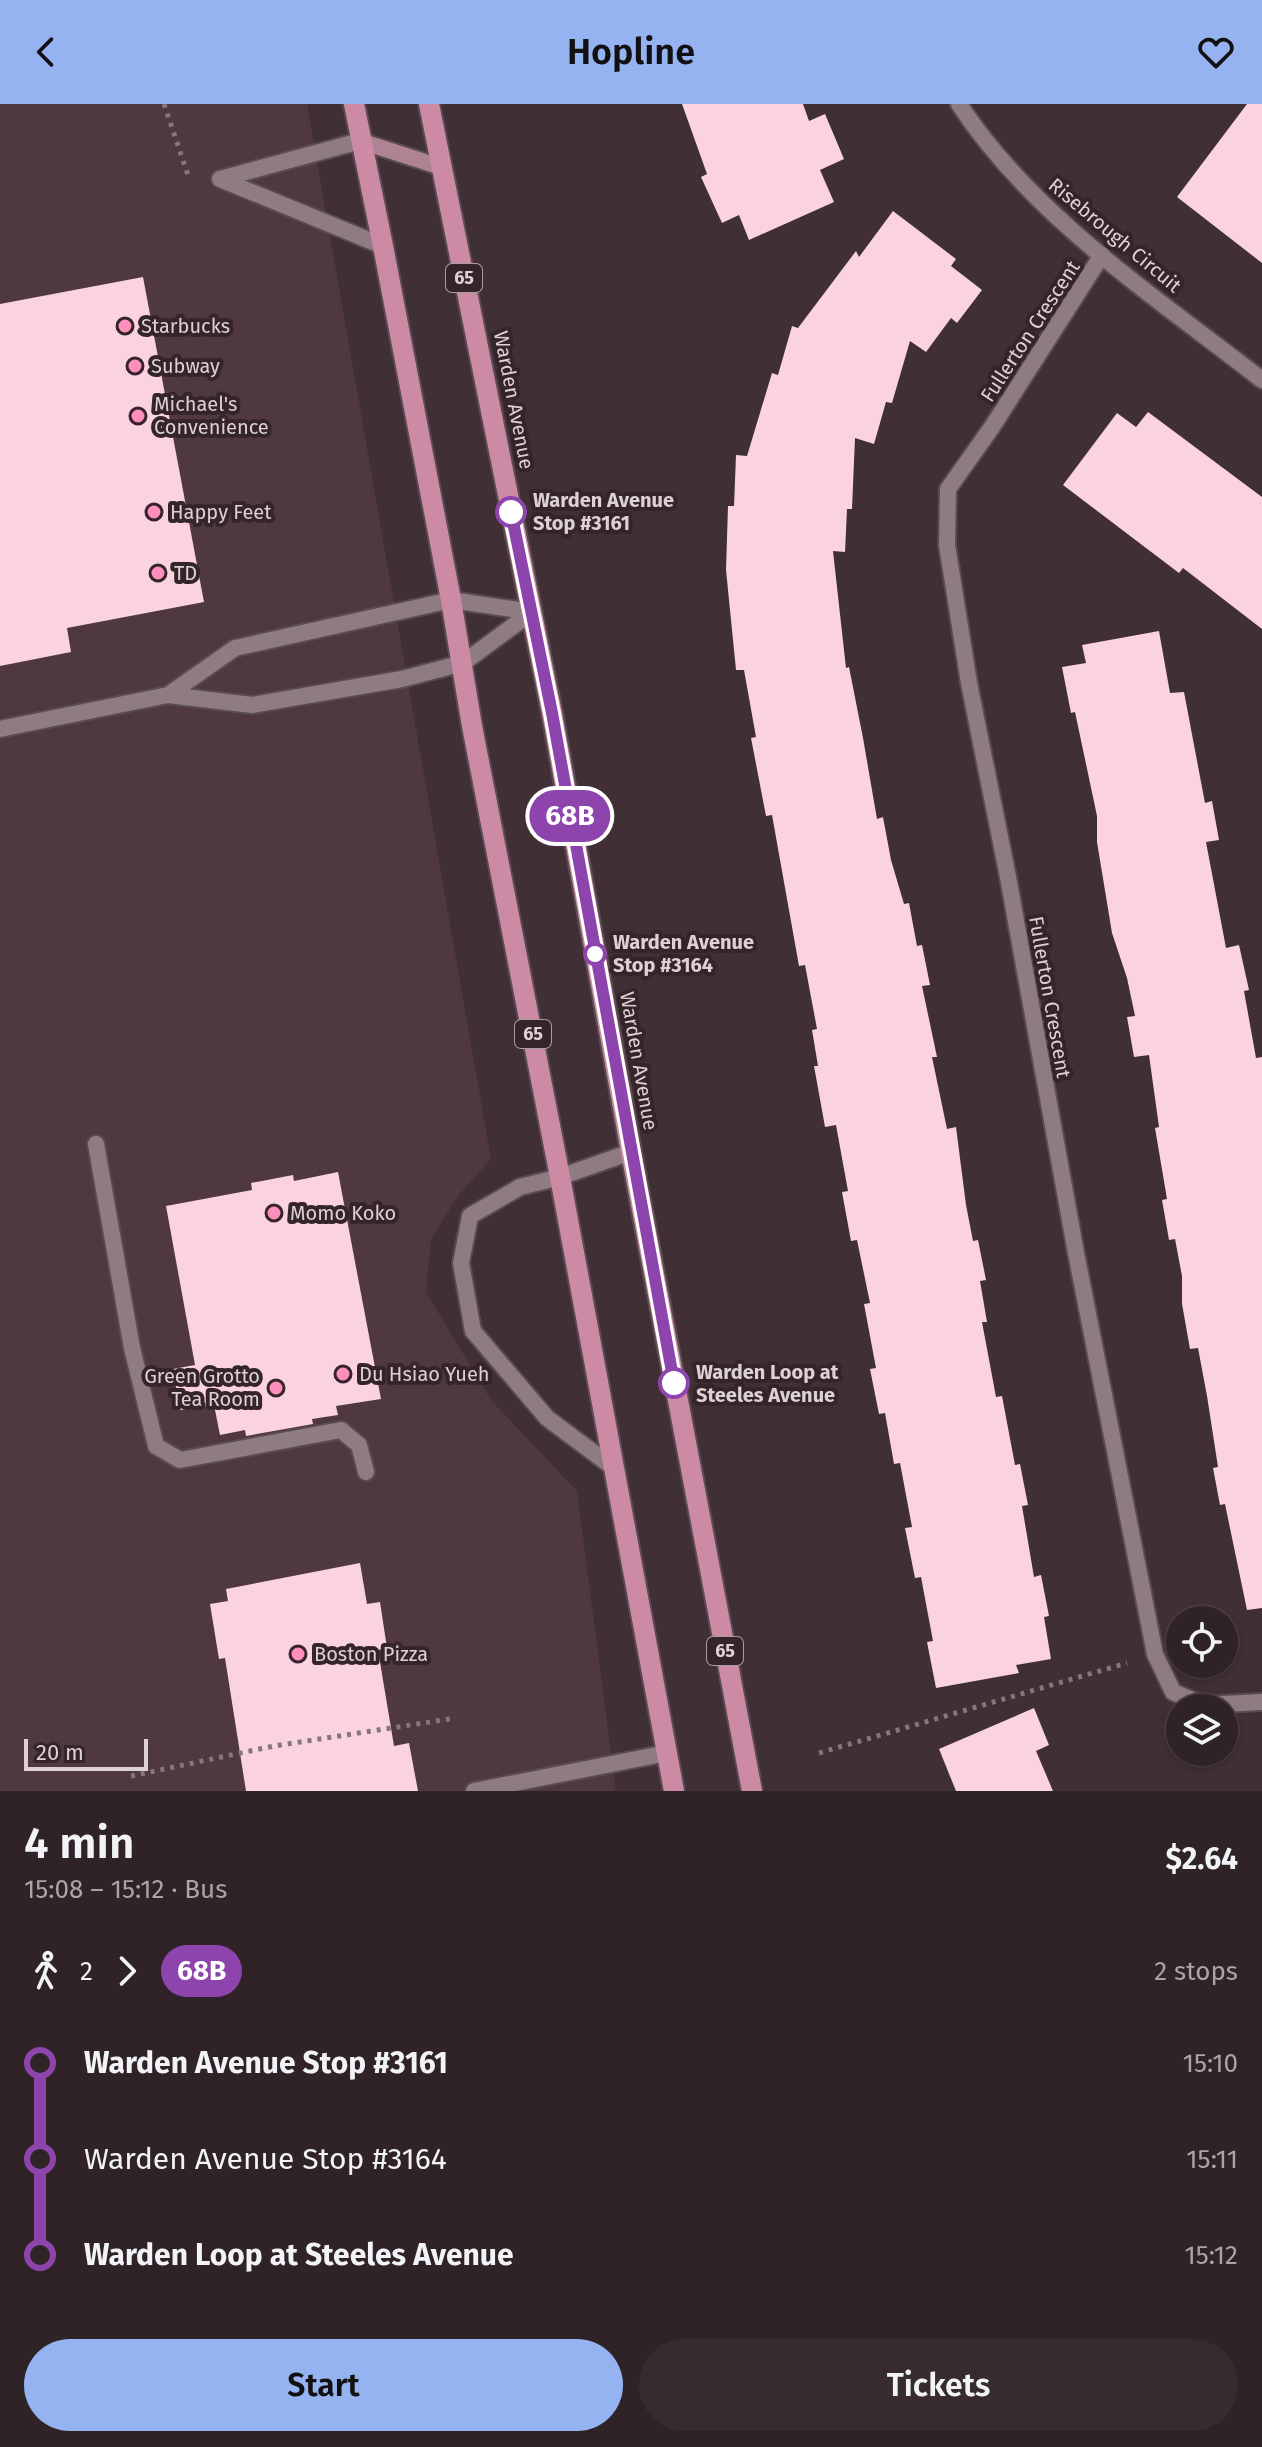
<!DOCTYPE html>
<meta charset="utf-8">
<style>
:root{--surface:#302328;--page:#382b30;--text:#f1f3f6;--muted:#a8a4a8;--line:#4b4045;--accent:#95b2f1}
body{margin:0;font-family:"Fira Sans",sans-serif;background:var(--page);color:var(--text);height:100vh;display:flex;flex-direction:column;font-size:30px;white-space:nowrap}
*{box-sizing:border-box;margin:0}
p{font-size:26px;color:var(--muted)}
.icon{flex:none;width:44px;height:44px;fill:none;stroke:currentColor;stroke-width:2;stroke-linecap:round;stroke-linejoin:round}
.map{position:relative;height:1687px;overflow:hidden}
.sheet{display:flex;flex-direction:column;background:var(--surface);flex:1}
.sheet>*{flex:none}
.badge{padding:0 16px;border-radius:26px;font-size:28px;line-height:52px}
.controls{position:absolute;left:1166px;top:1502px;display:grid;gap:16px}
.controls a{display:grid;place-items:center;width:72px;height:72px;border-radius:50%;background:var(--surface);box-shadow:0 2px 6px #0004,0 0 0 2px var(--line);font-size:40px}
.scale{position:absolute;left:24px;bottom:20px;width:124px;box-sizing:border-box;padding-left:8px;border:4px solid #dcd1d4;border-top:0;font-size:22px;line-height:28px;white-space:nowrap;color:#dcd1d4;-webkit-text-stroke:6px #35252b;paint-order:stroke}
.map>.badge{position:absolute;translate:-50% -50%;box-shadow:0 0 0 4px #fff}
.legs{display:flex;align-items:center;gap:12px;height:88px;padding:0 24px;font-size:26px}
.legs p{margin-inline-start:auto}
.headline{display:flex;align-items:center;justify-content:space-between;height:136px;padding:0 24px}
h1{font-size:44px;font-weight:600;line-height:60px}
.primary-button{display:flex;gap:16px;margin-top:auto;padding:16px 24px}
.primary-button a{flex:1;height:92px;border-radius:48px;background:var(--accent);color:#111;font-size:32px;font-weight:600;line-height:92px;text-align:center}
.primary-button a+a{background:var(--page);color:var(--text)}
ul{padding:0 24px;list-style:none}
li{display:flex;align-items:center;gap:28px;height:96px;font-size:30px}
li i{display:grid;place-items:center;width:12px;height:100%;margin:0 10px;background:currentColor}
li i::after{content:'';width:20px;height:20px;margin:-10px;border:6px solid;border-radius:50%;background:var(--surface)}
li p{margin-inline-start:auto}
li:first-child i{background:linear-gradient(#0000 50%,currentColor 0)}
li:last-child i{background:linear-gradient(currentColor 50%,#0000 0)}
header{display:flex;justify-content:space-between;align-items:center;height:104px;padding:0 24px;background:var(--accent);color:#111;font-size:36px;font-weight:600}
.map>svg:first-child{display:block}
.built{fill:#4f3840}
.building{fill:#fad2e0}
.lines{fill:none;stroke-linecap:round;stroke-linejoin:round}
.service-casing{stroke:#594b50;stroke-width:20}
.minor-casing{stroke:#594b50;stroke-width:20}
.tertiary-casing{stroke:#594b50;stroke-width:20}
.secondary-casing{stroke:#594b50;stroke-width:20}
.primary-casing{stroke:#594b50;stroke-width:24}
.path{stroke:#84767b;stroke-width:5;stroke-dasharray:4 6;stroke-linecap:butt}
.service{stroke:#8f7c82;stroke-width:16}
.minor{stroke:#8f7c82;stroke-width:16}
.tertiary{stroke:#8f7c82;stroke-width:16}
.secondary{stroke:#ae8393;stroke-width:16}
.primary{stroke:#cd8aa4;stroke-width:20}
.line-1-casing{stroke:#fff;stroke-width:18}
.line-1{stroke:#8e44ad;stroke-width:12}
.poi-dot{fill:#fe8ebc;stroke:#35252b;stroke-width:3}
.stop-1-dot{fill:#fff;stroke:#8e44ad;stroke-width:4}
.labels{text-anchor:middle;stroke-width:8;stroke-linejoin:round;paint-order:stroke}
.shield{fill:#35252b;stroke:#aa9da1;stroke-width:2}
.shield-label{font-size:18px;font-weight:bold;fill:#dcd1d4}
.street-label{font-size:20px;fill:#dcd1d4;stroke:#35252b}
.poi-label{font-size:20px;fill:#dcd1d4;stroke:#35252b;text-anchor:start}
.stop-label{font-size:20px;font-weight:bold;fill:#dcd1d4;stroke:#35252b;text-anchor:start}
</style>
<header><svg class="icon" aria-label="back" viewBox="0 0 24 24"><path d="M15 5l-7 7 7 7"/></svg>Hopline<svg class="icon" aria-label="heart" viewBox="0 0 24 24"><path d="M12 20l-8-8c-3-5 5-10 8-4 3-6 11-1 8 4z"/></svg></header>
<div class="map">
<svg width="1262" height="1687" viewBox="0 0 1262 1687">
<rect width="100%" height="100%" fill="#402f35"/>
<path class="built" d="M0 0H307L491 1055 458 1092 431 1135 426 1188 491 1296 577 1387 616 1687H0Z"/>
<path class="building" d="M682 0H803L809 17 825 10 844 55 820 66 834 98 749 136 739 111 722 119 701 73 707 70Z
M1247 0H1262V159L1177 93Z
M893 107 956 155 951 162 982 186 957 219 951 214 926 248 910 237 892 299 886 298 874 340 855 334 852 405H847L845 448 833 447 846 564 849 563 863 634 877 715 883 713 891 756 904 800 909 799 917 842 922 841 930 881 922 882 937 953H932L947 1025 956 1023 966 1101 973 1137 978 1136 986 1176 980 1177 987 1218H982L996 1293 1002 1292 1015 1361 1020 1360 1028 1401 1022 1402 1034 1473 1041 1471 1049 1512 1044 1513 1051 1555 1016 1561 1019 1569 936 1584 927 1538 933 1537 921 1473 915 1474 905 1424 912 1423 900 1359 894 1360 885 1309 879 1310 870 1265 876 1264 864 1200 870 1199 857 1136 851 1137 842 1088 848 1087 836 1021 825 1023 814 962H818L812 926 817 925 805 861 799 862 772 711 766 712 751 634 756 633 744 566H736L726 466 728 402H734L736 351 747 352 772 269 778 271 792 222 798 224 856 147 859 153Z
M143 173 204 498 67 524 71 548 0 562V200Z
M1148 308 1262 393V525L1183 464 1179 469 1063 381 1117 309 1136 323Z
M1159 527 1170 589 1184 588 1205 699 1212 697 1219 736 1206 738 1226 844 1239 841 1249 886 1244 887 1256 954 1262 953V1504L1247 1506 1225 1400 1220 1401 1213 1364 1218 1363 1207 1292 1198 1244 1190 1245 1182 1200V1172L1175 1135 1169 1136 1162 1096 1167 1095 1155 1024 1159 1023 1149 951 1134 953 1127 913 1135 912 1127 874 1112 829 1097 738V712L1075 608 1071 609 1062 563 1086 559 1082 541Z
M338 1068 381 1295 336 1302 338 1311 312 1315 313 1320 246 1332 245 1326 220 1331 214 1301 180 1306 173 1265 195 1261 166 1102 252 1086 251 1079 293 1071 294 1077Z
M360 1459 367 1500 380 1498 387 1544 378 1546 394 1642 409 1639 418 1687H246L225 1554 219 1555 210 1500 228 1497 226 1485Z
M1034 1604 1049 1641 1036 1647 1053 1687H956L939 1645Z"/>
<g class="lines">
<g class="service-casing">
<path id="service" d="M220 75 383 142
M220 75 360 37
M168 591 235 544 451 496 532 508
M0 625 168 591 252 601 402 575 463 559 532 508
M96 1040 132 1244 156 1342 180 1356 341 1326 359 1341 366 1368
M614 1364 547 1314 473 1227 461 1159 470 1112 520 1083 560 1073 631 1048
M474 1687 667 1649"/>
</g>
<g class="minor-casing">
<path id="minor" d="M1102 151 992 323 948 385 947 441 969 579 1008 773 1076 1149 1155 1550 1173 1588 1204 1601 1262 1598"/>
</g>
<g class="tertiary-casing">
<path id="tertiary" d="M959 0C1033 113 1157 194 1262 276"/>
</g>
<g class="secondary-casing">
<path id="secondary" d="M360 37 441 63"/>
</g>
<g class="primary-casing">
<path id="primary" d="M354 0 383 142 451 496 472 622 560 1073 674 1687
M429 0 552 609 631 1048 752 1687"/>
</g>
<path class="path" d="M164 0 189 74
M819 1649 1127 1559
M131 1672 274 1642 456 1614"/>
<use href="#service" class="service"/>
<use href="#minor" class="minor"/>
<use href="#tertiary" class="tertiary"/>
<use href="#secondary" class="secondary"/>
<use href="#primary" class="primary"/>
</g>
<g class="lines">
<g class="line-1-casing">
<path id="line-1" d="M511 408 552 609 674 1279"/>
</g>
<use href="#line-1" class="line-1"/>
</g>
<g class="poi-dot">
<circle cx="125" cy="222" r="8"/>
<circle cx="135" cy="262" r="8"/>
<circle cx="138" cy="312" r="8"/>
<circle cx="154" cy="408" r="8"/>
<circle cx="158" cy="469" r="8"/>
<circle cx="274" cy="1109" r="8"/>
<circle cx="343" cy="1270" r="8"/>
<circle cx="276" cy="1284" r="8"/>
<circle cx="298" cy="1550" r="8"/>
</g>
<g class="stop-1-dot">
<circle cx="511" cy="408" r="14"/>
<circle cx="595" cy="850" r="10"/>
<circle cx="674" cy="1279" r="14"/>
</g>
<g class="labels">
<g class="shield">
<rect x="446" y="160" width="36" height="28" rx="6"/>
<rect x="515" y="916" width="36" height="28" rx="6"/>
<rect x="707" y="1533" width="36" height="28" rx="6"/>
</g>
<g class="shield-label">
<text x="464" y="180">65</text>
<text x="533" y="936">65</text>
<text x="725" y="1553">65</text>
</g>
<g class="street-label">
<text transform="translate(1115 131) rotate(40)" y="7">Risebrough Circuit</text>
<text transform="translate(1030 227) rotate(-57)" y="7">Fullerton Crescent</text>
<text transform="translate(514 296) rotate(79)" y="7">Warden Avenue</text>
<text transform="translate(1050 893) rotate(80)" y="7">Fullerton Crescent</text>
<text transform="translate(639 957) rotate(80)" y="7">Warden Avenue</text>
</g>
<g class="poi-label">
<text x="141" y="229">Starbucks</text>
<text x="151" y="269">Subway</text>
<text x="154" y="307">Michael's<tspan x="154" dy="23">Convenience</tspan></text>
<text x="170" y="415">Happy Feet</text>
<text x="174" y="476">TD</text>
<text x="290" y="1116">Momo Koko</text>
<text x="359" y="1277">Du Hsiao Yueh</text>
<text x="260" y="1279" text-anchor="end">Green Grotto<tspan x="260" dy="23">Tea Room</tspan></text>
<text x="314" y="1557">Boston Pizza</text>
</g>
<g class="stop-label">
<text x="533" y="403">Warden Avenue<tspan x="533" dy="23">Stop #3161</tspan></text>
<text x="613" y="845">Warden Avenue<tspan x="613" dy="23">Stop #3164</tspan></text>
<text x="696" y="1275">Warden Loop at<tspan x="696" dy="23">Steeles Avenue</tspan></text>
</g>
</g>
</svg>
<div class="controls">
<a><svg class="icon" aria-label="locate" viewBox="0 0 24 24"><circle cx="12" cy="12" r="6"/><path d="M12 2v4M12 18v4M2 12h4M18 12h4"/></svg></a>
<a><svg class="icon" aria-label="layers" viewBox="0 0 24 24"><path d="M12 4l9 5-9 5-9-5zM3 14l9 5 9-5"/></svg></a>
</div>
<div class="scale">20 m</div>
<b class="badge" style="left:570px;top:712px;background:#8e44ad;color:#fff">68B</b>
</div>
<section class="sheet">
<div class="headline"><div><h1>4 min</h1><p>15:08 – 15:12 · Bus</p></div><b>$2.64</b></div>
<div class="legs"><svg class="icon" aria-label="walk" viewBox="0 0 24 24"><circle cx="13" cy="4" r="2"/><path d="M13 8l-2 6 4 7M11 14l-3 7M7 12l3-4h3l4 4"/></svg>2<svg class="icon" aria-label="forward" viewBox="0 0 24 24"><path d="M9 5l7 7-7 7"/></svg><b class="badge" style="background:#8e44ad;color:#fff">68B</b><p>2 stops</p></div>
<ul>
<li><i style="color:#8e44ad"></i><b>Warden Avenue Stop #3161</b><p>15:10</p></li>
<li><i style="color:#8e44ad"></i><span>Warden Avenue Stop #3164</span><p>15:11</p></li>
<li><i style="color:#8e44ad"></i><b>Warden Loop at Steeles Avenue</b><p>15:12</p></li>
</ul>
<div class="primary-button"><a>Start</a><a>Tickets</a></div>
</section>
